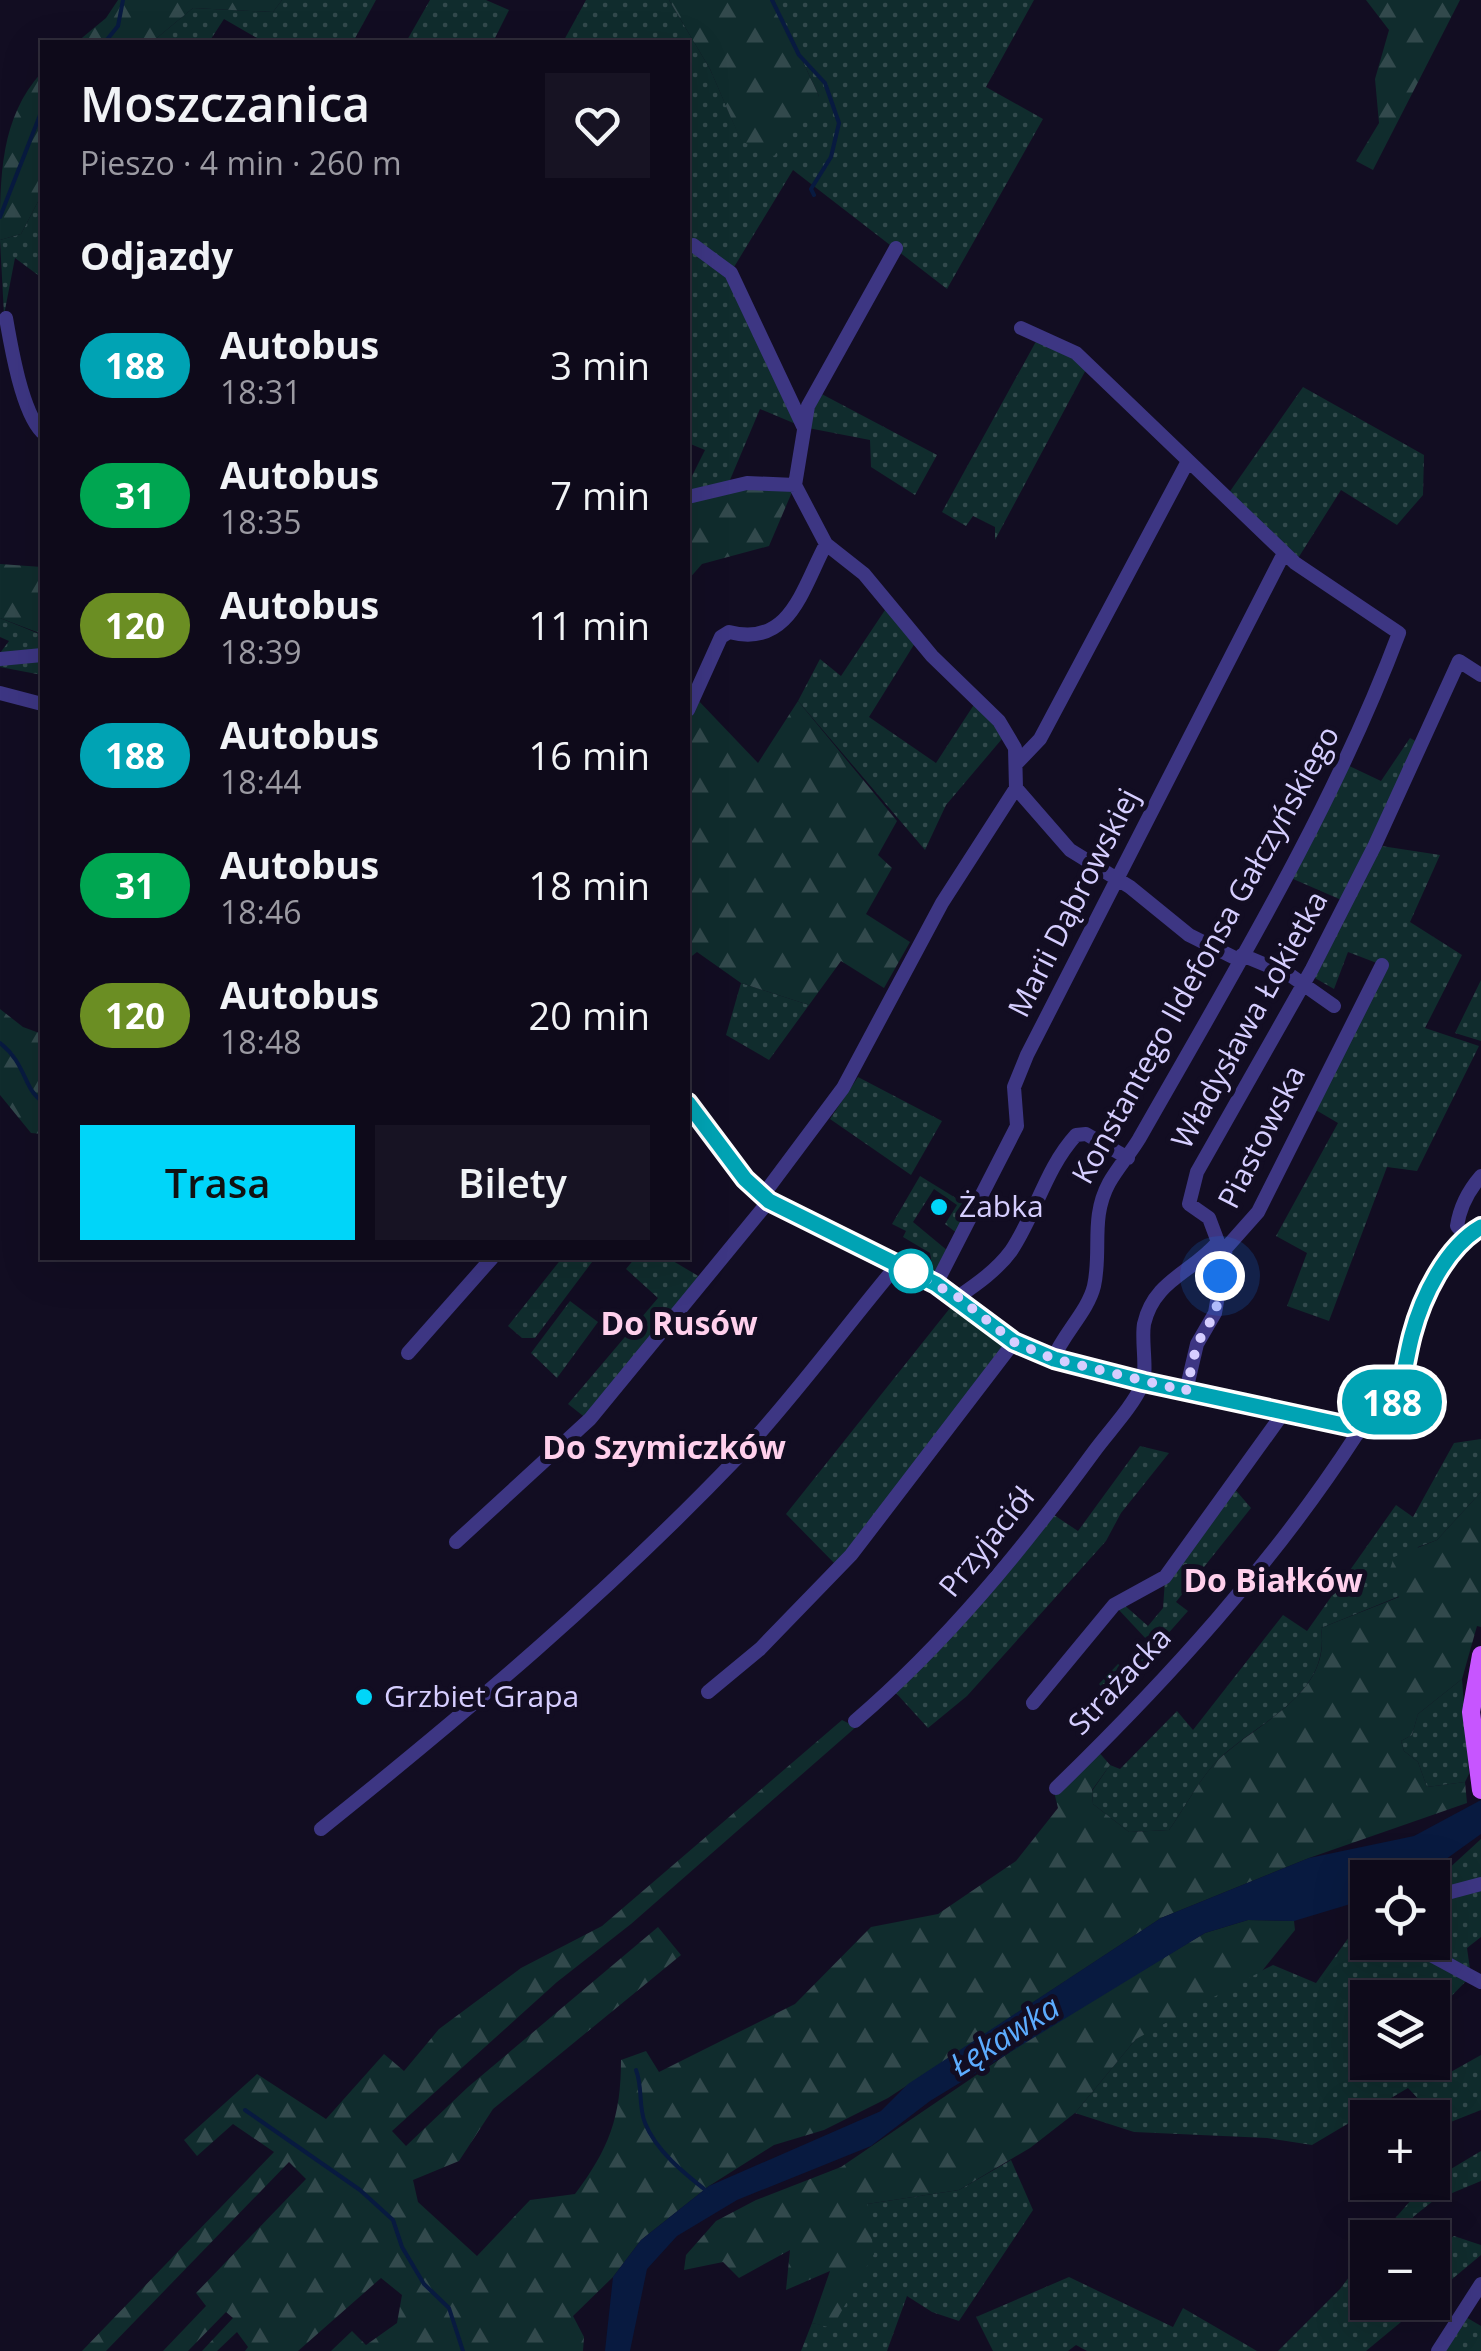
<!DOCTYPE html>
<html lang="pl">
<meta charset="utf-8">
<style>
:root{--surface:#0e0a1a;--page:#171323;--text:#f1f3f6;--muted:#9b9aa2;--line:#2e2b39;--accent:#00d5f9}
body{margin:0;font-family:"Open Sans",sans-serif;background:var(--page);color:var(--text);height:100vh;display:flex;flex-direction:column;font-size:38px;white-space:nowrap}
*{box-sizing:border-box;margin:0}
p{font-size:32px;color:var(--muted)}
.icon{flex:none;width:55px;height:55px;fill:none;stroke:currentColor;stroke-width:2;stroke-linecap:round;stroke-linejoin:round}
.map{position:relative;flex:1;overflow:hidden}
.side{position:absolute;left:40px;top:40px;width:650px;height:1220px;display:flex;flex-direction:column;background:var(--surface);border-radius:0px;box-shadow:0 10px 40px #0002,0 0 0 2px var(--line)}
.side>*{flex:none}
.badge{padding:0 20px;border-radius:32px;font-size:35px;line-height:65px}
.tools{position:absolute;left:1350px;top:1860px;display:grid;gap:20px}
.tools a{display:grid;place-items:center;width:100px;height:100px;border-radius:0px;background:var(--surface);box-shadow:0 10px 40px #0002,0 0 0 2px var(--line);font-size:50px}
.you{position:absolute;width:50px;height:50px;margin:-25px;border:8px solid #fff;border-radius:50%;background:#1a73e8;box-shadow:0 0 0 15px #1a73e833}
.map>.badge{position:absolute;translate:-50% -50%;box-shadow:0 0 0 5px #fff}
h2{padding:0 40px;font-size:38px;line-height:90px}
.round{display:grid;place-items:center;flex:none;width:105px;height:105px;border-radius:0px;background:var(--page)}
.summary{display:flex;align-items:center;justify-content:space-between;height:170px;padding:0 40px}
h1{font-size:48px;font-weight:600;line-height:75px}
.cta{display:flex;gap:20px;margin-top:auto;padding:20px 40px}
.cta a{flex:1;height:115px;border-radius:0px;background:var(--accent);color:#111;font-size:40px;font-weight:600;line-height:115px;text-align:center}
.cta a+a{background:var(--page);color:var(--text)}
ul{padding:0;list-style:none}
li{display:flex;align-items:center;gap:30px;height:130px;padding:0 40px}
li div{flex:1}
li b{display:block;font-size:38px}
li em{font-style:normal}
li .badge{min-width:110px;font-weight:700;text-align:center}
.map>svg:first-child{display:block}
.grass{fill:url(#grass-dots)}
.forest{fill:url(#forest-firs)}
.water{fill:#081a40}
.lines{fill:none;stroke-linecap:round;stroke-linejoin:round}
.stream{stroke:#081a40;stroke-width:4}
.minor{stroke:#3d3683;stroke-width:14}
.major{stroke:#c755ff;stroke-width:18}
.line-casing{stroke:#fff;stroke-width:22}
.line{stroke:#00a3b4;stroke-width:15}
.walk{stroke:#d6ceff;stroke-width:10;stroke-dasharray:0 18}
.poi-dot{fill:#00d5f9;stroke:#120d22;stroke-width:4}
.stop-dot{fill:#fff;stroke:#00a3b4;stroke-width:5}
.labels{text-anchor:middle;stroke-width:10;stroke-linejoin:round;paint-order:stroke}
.street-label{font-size:30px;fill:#d6ceff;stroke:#120d22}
.poi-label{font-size:30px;fill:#d6ceff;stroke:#120d22;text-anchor:start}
.neighbourhood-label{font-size:32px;font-weight:bold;fill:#ffd0ec;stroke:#120d22}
.water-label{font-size:32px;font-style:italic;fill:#5cacff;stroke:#120d22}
</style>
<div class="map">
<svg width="1481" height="2351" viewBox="0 0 1481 2351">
<defs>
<pattern id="grass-dots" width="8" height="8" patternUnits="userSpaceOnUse" patternTransform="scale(2.5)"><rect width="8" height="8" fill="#102c2d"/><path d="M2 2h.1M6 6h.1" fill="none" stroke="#32494c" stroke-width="1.8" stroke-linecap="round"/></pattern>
<pattern id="forest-firs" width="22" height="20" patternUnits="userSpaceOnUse" patternTransform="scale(2.5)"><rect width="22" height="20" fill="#102c2d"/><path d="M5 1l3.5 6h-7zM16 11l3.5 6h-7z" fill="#32494c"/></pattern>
</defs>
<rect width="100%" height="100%" fill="#120d22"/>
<path class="grass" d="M282 0H376L353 42H264L224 19 209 42H152L193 8 273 12Z
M430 0H486L509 10 493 42H406Z
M586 0H669L710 69 741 140 819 96 774 0H1034L986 87 1043 119 947 289 793 170 731 272 802 425 816 391 937 455 915 495 871 467 870 440 803 427 760 409 727 487 688 497V484L705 450 688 443V365L692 356 688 353V42H563Z
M42 194V278L15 258 4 315 0 240 21 234Z
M1039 336 1089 364 995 540V527L973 516 966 526 942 512Z
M1303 387 1424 455 1423 495 1397 525 1341 490 1295 563 1226 497Z
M887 607 915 643 869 717 936 763 977 700 1007 733 946 805 925 850 798 701 820 659 841 676Z
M0 618 42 635V675L0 667V653L9 641 0 637Z
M1410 738 1421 744 1375 845 1440 855 1410 922 1462 955 1425 1028 1479 1046 1417 1171 1387 1167 1329 1321 1287 1306 1307 1253 1276 1236 1338 1123 1309 1106 1382 965 1348 952 1334 989 1308 974 1346 902 1284 875 1343 763 1381 781Z
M1481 980V1041L1455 1033Z
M741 983 809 1005 769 1060 726 1035Z
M858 1077 942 1121 911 1175 830 1119Z
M920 1176 972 1208 958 1234 945 1224 957 1205 934 1189 913 1222 948 1251 934 1276 930 1253 903 1237 906 1231 892 1224Z
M562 1258H595L535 1338H522L508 1326Z
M635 1258H668L705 1280 587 1419 568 1404 658 1298 626 1269Z
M570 1301 598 1322 557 1378 531 1353Z
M954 1303 1004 1348 838 1567 786 1514Z
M1481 1439V1492L1437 1540 1418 1547 1400 1596 1321 1628C1331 1696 1258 1721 1218 1760 1199 1779 1185 1808 1169 1830L1129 1832 1093 1804 1092 1791 1110 1765 1120 1769 1177 1711 1193 1730 1283 1615 1307 1631 1396 1505 1413 1517 1454 1443Z
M1140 1446 1169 1453 1121 1513 1106 1541 967 1696 928 1728 896 1693 1051 1513 1078 1531Z
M1233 1487 1251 1508 1176 1602 1188 1611 1111 1698 1099 1684 1118 1664 1128 1671 1148 1641 1118 1609 1122 1603 1148 1626 1163 1608 1165 1580Z
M1462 1679 1469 1774 1465 1782 1427 1787 1418 1762 1404 1751 1401 1741 1412 1735 1418 1714Z
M1481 1839V1937L1467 1948 1471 1976 1433 2015 1432 1998H1368V2062L1430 2063 1440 2078 1481 2055V2110L1443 2125 1408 2088 1312 2145 1267 2138 1134 2132 1075 2113 1136 2039 1168 2017 1273 1965 1316 1983 1349 1937 1367 1930 1368 1942H1432L1433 1883Z
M1481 2151V2181L1433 2201 1413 2217 1415 2237H1379L1424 2185Z
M1011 2160 1033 2210 959 2321 932 2312 907 2296 887 2351H801L812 2323 832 2327 867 2204 959 2190Z
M1454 2236 1481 2245V2255L1433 2295V2249Z
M1367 2253 1368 2302 1424 2303 1366 2351H1278L1340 2289Z
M1069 2277 1173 2327 1183 2308 1257 2351H1087L1076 2345 1068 2351H993L976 2317Z
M1459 2313 1481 2326V2351H1438Z"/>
<path class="forest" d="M118 0H282L273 12 193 8 152 42H77L106 18Z
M669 0H774L819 96 774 156 741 141 710 69Z
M1366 0H1460L1373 170 1356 161 1379 123 1375 79 1389 30Z
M42 72V194L21 234 0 240C0 176 0 118 42 72Z
M795 485 769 546 702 564 688 580V497L703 491Z
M0 564 42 567V634L0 618Z
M695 697 758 763 798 701 897 821 878 855 892 868 866 914 910 942 884 988 841 961 809 1005 741 983 697 952 688 959V710Z
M0 1009 23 1027 42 1034V1134L31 1133 0 1095Z
M1481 1492V1627L1477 1626 1462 1679 1418 1714 1412 1735 1401 1741 1404 1751 1418 1762 1427 1787 1465 1782 1467 1803 1309 1858 1161 1918 888 2098 824 2130 774 2145 709 2186 641 2240 613 2277 573 2316 584 2337 583 2351H331L352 2331 366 2345 397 2323 402 2295 381 2278 298 2351H245L248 2347 237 2332 217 2351H202L233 2318 226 2312 188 2351H163L206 2306 196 2293 306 2179 289 2162 106 2351H82L274 2152 233 2124 197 2156 184 2140 257 2074 326 2119 384 2054 404 2071 439 2029 521 1968 602 1926 842 1720 856 1727 631 1924 557 1982 392 2131 406 2146 468 2087 658 1927 681 1955 493 2109 459 2161 413 2180 418 2202 477 2256 530 2200 575 2194C609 2149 621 2117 621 2060L646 2051 659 2072 795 2004 871 1927 938 1914 1016 1861 1058 1808 1054 1792 1097 1750 1110 1765 1092 1790 1093 1804 1129 1832 1169 1830C1185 1808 1199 1779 1218 1760 1257 1722 1332 1695 1321 1628L1399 1597 1389 1572 1394 1557 1437 1540Z
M1248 1920 1294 1921 1295 1930 1262 1971 1136 2039 1075 2113 1030 2148 959 2190 867 2204 874 2254 832 2328 812 2323 830 2271 786 2290 790 2250 739 2278 723 2262 684 2270 686 2255 716 2221 756 2200 841 2167 1041 2031 1205 1933Z"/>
<path class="water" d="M1481 1800V1834L1421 1877 1368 1878 1367 1899 1294 1921 1248 1920 1205 1933 930 2101 871 2146 737 2200 677 2236 647 2269 630 2351H605L613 2277 641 2240 709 2186 881 2111 908 2084 1161 1918 1309 1858 1414 1836Z"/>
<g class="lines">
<path class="stream" d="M772 0 799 55 825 83 839 123 831 157 811 189 814 195
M105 42 118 26 123 0
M0 217 42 110
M0 1043C26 1063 24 1090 42 1101
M636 2070C643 2088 638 2105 645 2123 656 2151 685 2174 708 2192
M245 2110 360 2190 393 2220 402 2247 424 2284 449 2308 463 2351"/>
<path class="minor" d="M688 247 693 245 731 273 803 426
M6 318C11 347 22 412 42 432
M1021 328 1076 353 1295 563 1399 633C1333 809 1232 975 1139 1139 1130 1154 1118 1167 1109 1183 1090 1218 1102 1250 1094 1286 1088 1311 1063 1334 1053 1359
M688 497 747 483 795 485
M0 659 42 655
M0 693 42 704
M688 710 721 637 729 632C790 648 802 589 826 544
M1017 763 1040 739 1188 461
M1016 788 1070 850 1130 887 1189 935 1239 960
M1242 955 1290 975 1334 1006
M688 1103 745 1179 769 1201 936 1284 1014 1342 1053 1359 1144 1382 1348 1426C1406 1417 1400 1380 1412 1335 1422 1297 1446 1247 1481 1227
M763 1195 843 1088 942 903 1016 788 1015 748 999 721 932 656 864 574 826 544 795 485 808 406 896 248
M1466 1236 1457 1226C1460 1206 1468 1191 1481 1176
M936 1284 1017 1126 1014 1087 1027 1055 1284 553
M958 1297C977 1284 997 1270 1011 1251 1036 1214 1045 1169 1076 1135L1086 1134 1128 1158
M408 1353 492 1258
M1186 1391 1197 1344 1215 1313 1226 1248 1258 1212 1382 965
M456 1542 590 1419 769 1201
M708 1692 760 1649 851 1555 1014 1342
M1033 1703 1114 1605 1165 1577 1284 1412
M855 1721C946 1643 1022 1550 1093 1453 1108 1432 1131 1409 1142 1385 1148 1370 1141 1342 1144 1324 1154 1280 1192 1273 1218 1242L1209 1218 1189 1204 1197 1172 1312 969 1375 845 1459 661 1481 675
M1056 1788C1167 1680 1273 1564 1357 1434L1371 1423
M321 1829C467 1712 609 1592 739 1456 795 1396 845 1327 898 1264
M1432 1897 1481 1884
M1407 1942 1481 1982
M1438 2351 1481 2284"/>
<path class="major" d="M1481 1655 1471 1712 1481 1790"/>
</g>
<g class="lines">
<g class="line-casing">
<path id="line" d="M688 1103 745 1179 769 1201 936 1284 1014 1342 1054 1359 1144 1382 1348 1426C1406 1417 1400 1380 1412 1335 1422 1297 1446 1247 1481 1227"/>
</g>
<use href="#line" class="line"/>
<path class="walk" d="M911 1271 958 1297 1014 1342 1054 1359 1186 1391 1197 1344 1216 1312 1220 1276"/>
</g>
<g class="poi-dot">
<circle cx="939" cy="1207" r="10"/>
<circle cx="364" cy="1697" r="10"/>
</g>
<circle class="stop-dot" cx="911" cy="1271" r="20"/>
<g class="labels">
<g class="street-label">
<text transform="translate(1074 903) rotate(-63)" y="10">Marii Dąbrowskiej</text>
<text transform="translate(1206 955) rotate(-61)" y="10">Konstantego Ildefonsa Gałczyńskiego</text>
<text transform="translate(1250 1020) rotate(-61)" y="10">Władysława Łokietka</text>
<text transform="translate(1262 1137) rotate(-63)" y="10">Piastowska</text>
<text transform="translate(987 1542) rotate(-51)" y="10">Przyjaciół</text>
<text transform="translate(1120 1681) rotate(-47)" y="10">Strażacka</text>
</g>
<g class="poi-label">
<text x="959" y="1217">Żabka</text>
<text x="384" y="1707">Grzbiet Grapa</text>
</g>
<g class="neighbourhood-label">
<text x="679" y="1335">Do Rusów</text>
<text x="664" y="1459">Do Szymiczków</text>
<text x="1273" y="1592">Do Białków</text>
</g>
<g class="water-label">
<text transform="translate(1005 2036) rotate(-32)" y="11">Łękawka</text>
</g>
</g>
</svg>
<div class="tools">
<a><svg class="icon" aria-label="locate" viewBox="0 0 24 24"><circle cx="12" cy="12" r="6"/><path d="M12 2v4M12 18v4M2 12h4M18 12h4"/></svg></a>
<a><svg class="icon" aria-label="layers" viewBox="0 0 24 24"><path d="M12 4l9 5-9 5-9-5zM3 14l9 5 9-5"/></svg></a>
<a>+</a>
<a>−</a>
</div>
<div class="you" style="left:1220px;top:1276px"></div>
<b class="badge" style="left:1392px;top:1402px;background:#00a3b4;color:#fff">188</b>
<section class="side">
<div class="summary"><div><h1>Moszczanica</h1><p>Pieszo · 4 min · 260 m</p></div><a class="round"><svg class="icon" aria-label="heart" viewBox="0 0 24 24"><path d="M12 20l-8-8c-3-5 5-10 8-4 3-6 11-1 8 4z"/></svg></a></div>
<h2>Odjazdy</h2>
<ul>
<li><span class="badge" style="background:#00a3b4;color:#fff">188</span><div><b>Autobus</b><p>18:31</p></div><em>3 min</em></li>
<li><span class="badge" style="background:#00a651;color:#fff">31</span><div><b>Autobus</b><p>18:35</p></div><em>7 min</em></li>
<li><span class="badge" style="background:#6b8e23;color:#fff">120</span><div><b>Autobus</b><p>18:39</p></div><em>11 min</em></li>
<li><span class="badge" style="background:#00a3b4;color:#fff">188</span><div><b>Autobus</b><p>18:44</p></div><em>16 min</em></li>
<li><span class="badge" style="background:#00a651;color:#fff">31</span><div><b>Autobus</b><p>18:46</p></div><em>18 min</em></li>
<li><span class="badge" style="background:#6b8e23;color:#fff">120</span><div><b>Autobus</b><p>18:48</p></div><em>20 min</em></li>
</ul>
<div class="cta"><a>Trasa</a><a>Bilety</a></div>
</section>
</div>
